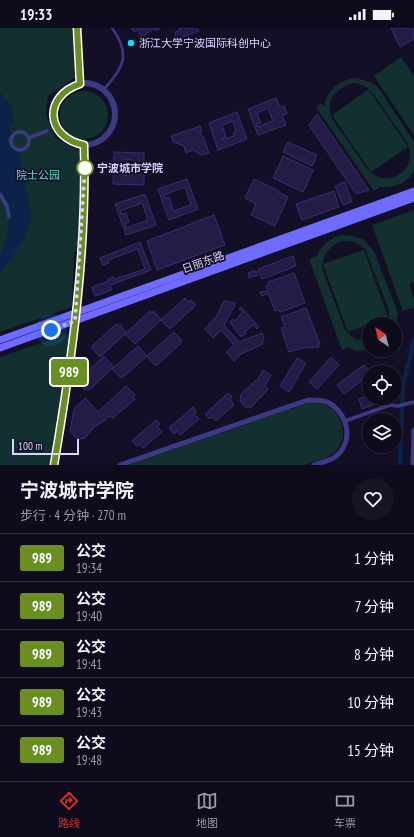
<!DOCTYPE html>
<html lang="zh">
<meta charset="utf-8">
<style>
:root{--surface:#0e0b1c;--page:#171425;--text:#f1f3f6;--muted:#9b9ba3;--line:#2e2b3b;--accent:#d93025}
body{margin:0;font-family:"PT Sans Narrow","Noto Sans SC",sans-serif;background:var(--page);color:var(--text);height:100vh;display:flex;flex-direction:column;font-size:15px;white-space:nowrap}
*{box-sizing:border-box;margin:0}
p{font-size:13px;color:var(--muted)}
.icon{flex:none;width:22px;height:22px;fill:none;stroke:currentColor;stroke-width:2;stroke-linecap:round;stroke-linejoin:round}
.map{position:relative;height:437px;overflow:hidden}
.sheet{display:flex;flex-direction:column;background:var(--surface);flex:1}
.sheet>*{flex:none}
.badge{padding:0 8px;border-radius:3px;font-size:14px;line-height:26px}
.needle{width:26px;rotate:325deg}
.fabs{position:absolute;left:362px;top:289px;display:grid;gap:8px}
.fabs a{display:grid;place-items:center;width:40px;height:40px;border-radius:50%;background:var(--surface);box-shadow:0 1px 3px #0004,0 0 0 1px var(--line);font-size:20px}
.scale{position:absolute;left:12px;bottom:10px;width:67px;box-sizing:border-box;padding-left:4px;border:2px solid #d9d4ff;border-top:0;font-size:11px;line-height:14px;white-space:nowrap;color:#d9d4ff;-webkit-text-stroke:3px #130f26;paint-order:stroke}
.you{position:absolute;width:20px;height:20px;margin:-10px;border:3px solid #fff;border-radius:50%;background:#1a73e8;box-shadow:0 0 0 6px #1a73e833}
.map>.badge{position:absolute;translate:-50% -50%;box-shadow:0 0 0 2px #fff}
.round{display:grid;place-items:center;flex:none;width:42px;height:42px;border-radius:21px;background:var(--page)}
.headline{display:flex;align-items:center;justify-content:space-between;height:68px;padding:0 20px}
h1{font-size:19px;font-weight:700;line-height:30px}
ul{padding:0;list-style:none}
li{display:flex;align-items:center;gap:12px;height:48px;padding:0 20px;border-top:1px solid var(--line)}
li div{flex:1}
li b{display:block;font-size:15px}
li em{font-style:normal}
li .badge{min-width:44px;font-weight:700;text-align:center}
.status{display:flex;justify-content:space-between;align-items:center;height:28px;padding:0 20px;background:var(--surface);direction:ltr}
.status svg{height:11px;fill:currentColor}
.tabs{display:flex;justify-content:space-around;align-items:center;height:56px;border-top:1px solid var(--line);background:var(--surface);font-size:11px;color:var(--muted)}
.tabs a{display:grid;justify-items:center;gap:2px}
.tabs .current{color:var(--accent)}
.map>svg:first-child{display:block}
.green{fill:#12302f;fill-rule:evenodd}
.water{fill:#0c2248}
.lines{fill:none;stroke-linecap:round;stroke-linejoin:round}
.canal{stroke:#0c2248;stroke-width:4.5}
.building{fill:#241b47;stroke:#3b2d73;fill-rule:evenodd}
.service{stroke:#3d3a85;stroke-width:2.5}
.pedestrian{stroke:#3d3a85;stroke-width:3.5}
.minor{stroke:#3d3a85;stroke-width:5}
.tertiary{stroke:#3d3a85;stroke-width:6}
.secondary{stroke:#6f6bff;stroke-width:7}
.pedestrian-bridge{stroke:#3d3a85;stroke-width:3.5}
.line-casing{stroke:#fff;stroke-width:9}
.line{stroke:#6b8e23;stroke-width:6}
.walk{stroke:#d9d4ff;stroke-width:4;stroke-dasharray:0 7.2}
.poi-dot{fill:#00e5ff;stroke:#130f26;stroke-width:1.5}
.stop-dot{fill:#fff;stroke:#6b8e23;stroke-width:2}
.labels{text-anchor:middle;stroke-width:3.5;stroke-linejoin:round;paint-order:stroke}
.poi-label{font-size:11px;fill:#d9d4ff;stroke:#130f26;text-anchor:start}
.stop-label{font-size:11px;font-weight:bold;fill:#d9d4ff;stroke:#130f26;text-anchor:start}
.park-label{font-size:11px;fill:#5fe0c0;stroke:#130f26}
.street-label{font-size:11px;fill:#d9d4ff;stroke:#130f26}
</style>
<div class="status"><b>19:33</b><svg viewBox="0 0 49 12"><path d="M0 12V9h3v3zM5 12V6h3v6zM10 12V3h3v9zM15 12V0h3v12zM26 1h20v11H26zM47 4h2v5h-2z"/></svg></div>
<div class="map">
<svg width="414" height="437" viewBox="0 0 414 437">
<rect width="100%" height="100%" fill="#130f26"/>
<path class="green" d="M0 0H72L76 49 48 68 46 86 55 110 82 124 78 223 74 224 72 279 0 304Z
M401 29 414 48V107L374 48Z
M356 50 370 54 378 59 414 114V143L411 148 401 156 390 159H380L374 163 316 79 321 75 324 79C328 61 338 52 356 50ZM355 55 362 57 369 61 332 87 371 144 408 119 369 62 371 63 407 114C411 123 411 132 406 140 399 150 386 153 376 148 366 143 359 129 353 120 346 110 337 100 332 90 324 72 338 58 355 55Z
M60 87a24 24 0 1 1 48 0a24 24 0 1 1-48 0Z
M414 182V254L409 256 414 271V279L403 283 372 197Z
M341 207 352 208 363 211 374 223 398 285 395 304V296H389V282L365 221C346 204 323 216 322 240L345 302 355 311 369 313V322H375L355 323 349 319 342 322 309 231 317 228C321 217 329 211 341 207Z
M364 222 388 289 348 304 323 236Z
M70 305 53 437H0V329Z
M308 375C313 375 320 375 324 376 344 385 350 411 334 425 327 431 313 434 304 437H128Z"/>
<path class="water" d="M0 64C11 78 11 76 15 94L10 97 11 105 7 113 12 121 19 123 31 187C27 210 14 228 0 246V228L6 213 9 195 8 182 0 167Z"/>
<g class="lines">
<path class="canal" d="M400 437 403 358 414 312"/>
</g>
<path class="building" d="M131 0H139L141 2 143 0H160L156 3 154 0 144 8 146 10 144 12 137 2 134 4Z
M179 0H197L199 3 177 11 175 4 180 3Z
M391 0H414V11L400 19Z
M276 70 280 79 284 78 287 86 282 87 286 97 258 107 248 81ZM268 80 273 93 257 99 256 96 261 95 257 85Z
M237 84 247 111 218 122 209 95ZM233 93 236 103 233 105 234 108 222 112 221 111 226 109 222 97Z
M317 86 369 162 356 166 309 97Z
M200 98 202 103 200 104 202 108H203L209 125 202 127 193 122 186 125 184 118 173 114 171 108Z
M288 114 317 127 312 138 283 124Z
M114 124 144 125V157L113 156ZM123 131 134 132V143H131L130 148 122 147Z
M283 128 313 142 303 164 273 150Z
M187 151 198 181 169 192 158 161ZM185 159 191 177 173 183 169 169 165 170 164 167Z
M254 151 279 163 278 164 288 169 275 198 251 187 256 176 245 170Z
M345 154 352 174 343 177 335 158Z
M334 163 339 179 302 192 296 176Z
M145 166 156 197 126 207 115 176ZM142 175 148 192 126 200 125 196 129 194 126 185 121 186 120 183Z
M214 187 225 217 157 242 147 213Z
M140 214 151 242 110 257 112 262 95 268 92 259 109 253 108 251 114 249 115 251 145 241 138 221 108 232 109 235 103 237 100 230Z
M293 228 296 238 262 251 258 241Z
M253 243H256L258 247 249 250 248 245Z
M294 245 305 275 280 284 279 282 275 283 268 265 262 268 260 264 268 263 266 258 269 257 268 254Z
M185 270 189 274 191 272 195 276 194 279 170 301 161 292Z
M224 273 236 275 224 297 239 314 262 305 264 312 262 313 263 316 241 326 234 333 226 324 234 317 221 302 213 310 205 301 216 289Z
M241 279 259 299 257 301 254 296 245 304 246 305 243 308H240L230 294 233 291 235 293 243 283 239 281Z
M306 280 320 316H318L319 319 303 320 289 324 281 300 285 299 281 289Z
M150 283 152 285 154 283 161 292 135 316 125 306Z
M116 296 118 298 120 296 126 305 100 329 92 320V318Z
M174 304 182 313 181 315 157 337H154L147 328Z
M138 318 147 328 123 349H120L112 341Z
M104 328 114 339 89 362 87 361 85 362 82 358 84 356 79 351Z
M331 329 339 337 317 361 309 354Z
M297 330 306 335 289 364 280 358Z
M364 337 370 344 369 347 344 366 337 357Z
M263 342 271 347 265 358 268 361 267 363 250 380 249 378 246 380 240 373 241 366 255 353H257Z
M126 358 135 367 133 369 135 371 113 390 108 388 104 393 94 399 85 410 77 411 70 403 74 381 85 370 98 384Z
M228 365 232 369 230 371 234 377 216 393 212 389 210 391 205 386Z
M369 367V370H392L362 381 359 371Z
M193 379 196 384 194 386 199 391 180 407 177 403 174 406 169 400Z
M156 392 160 396 157 398 162 404 143 420 140 416 137 418 132 413Z"/>
<g class="lines">
<path class="service" d="M103 62C124 40 131 26 112 0"/>
<path class="pedestrian" d="M11 113a9 9 0 1 1 18 0a9 9 0 1 1-18 0Z
M28 110 47 103
M0 166 7 178 9 189
M348 392 390 377 398 378 414 374"/>
<path class="minor" d="M120 437 308 372C314 372 322 372 327 374 348 384 355 414 335 429 329 433 320 435 314 437
M413 437 414 402"/>
<path class="tertiary" d="M77 0 80 56
M53 86a31 31 0 1 1 62 0a31 31 0 1 1-62 0Z
M54 437C72 332 88 224 84 117"/>
<path class="secondary" d="M0 312 414 163
M0 320 414 170"/>
<path class="pedestrian-bridge" d="M346 393 348 392"/>
</g>
<g class="lines">
<g class="line-casing">
<path id="line" d="M54 437C72 332 87 224 84 117 45 109 43 68 80 56L77 0"/>
</g>
<use href="#line" class="line"/>
<path class="walk" d="M51 302 75 293 85 140"/>
</g>
<circle class="poi-dot" cx="131" cy="15" r="4"/>
<circle class="stop-dot" cx="85" cy="140" r="8"/>
<g class="labels">
<g class="poi-label">
<text x="139" y="19">浙江大学宁波国际科创中心</text>
</g>
<g class="stop-label">
<text x="97" y="144">宁波城市学院</text>
</g>
<g class="park-label">
<text x="38" y="151">院士公园</text>
</g>
<g class="street-label">
<text transform="translate(203 234) rotate(-20)" y="4">日丽东路</text>
</g>
</g>
</svg>
<div class="fabs">
<a><svg class="needle" viewBox="-14 -14 28 28"><path d="M0-13l5 13h-10z" fill="#e53935"/><path d="M0 13l5-13h-10z" fill="#9b9ba3"/></svg></a>
<a><svg class="icon" aria-label="locate" viewBox="0 0 24 24"><circle cx="12" cy="12" r="6"/><path d="M12 2v4M12 18v4M2 12h4M18 12h4"/></svg></a>
<a><svg class="icon" aria-label="layers" viewBox="0 0 24 24"><path d="M12 4l9 5-9 5-9-5zM3 14l9 5 9-5"/></svg></a>
</div>
<div class="scale">100 m</div>
<div class="you" style="left:51px;top:302px"></div>
<b class="badge" style="left:69px;top:344px;background:#6b8e23;color:#fff">989</b>
</div>
<section class="sheet">
<div class="headline"><div><h1>宁波城市学院</h1><p>步行 · 4 分钟 · 270 m</p></div><a class="round"><svg class="icon" aria-label="heart" viewBox="0 0 24 24"><path d="M12 20l-8-8c-3-5 5-10 8-4 3-6 11-1 8 4z"/></svg></a></div>
<ul>
<li><span class="badge" style="background:#6b8e23;color:#fff">989</span><div><b>公交</b><p>19:34</p></div><em>1 分钟</em></li>
<li><span class="badge" style="background:#6b8e23;color:#fff">989</span><div><b>公交</b><p>19:40</p></div><em>7 分钟</em></li>
<li><span class="badge" style="background:#6b8e23;color:#fff">989</span><div><b>公交</b><p>19:41</p></div><em>8 分钟</em></li>
<li><span class="badge" style="background:#6b8e23;color:#fff">989</span><div><b>公交</b><p>19:43</p></div><em>10 分钟</em></li>
<li><span class="badge" style="background:#6b8e23;color:#fff">989</span><div><b>公交</b><p>19:48</p></div><em>15 分钟</em></li>
</ul>
</section>
<nav class="tabs">
<a class="current"><svg class="icon" aria-label="directions" viewBox="0 0 24 24"><path d="M12 3l9 9-9 9-9-9zM9 14v-3h6M13 9l2 2-2 2"/></svg>路线</a>
<a><svg class="icon" aria-label="map" viewBox="0 0 24 24"><path d="M3 6l6-2 6 2 6-2v14l-6 2-6-2-6 2zM9 4v14M15 6v14"/></svg>地图</a>
<a><svg class="icon" aria-label="tickets" viewBox="0 0 24 24"><path d="M3 7h18v10H3zM15 7v10"/></svg>车票</a>
</nav>
